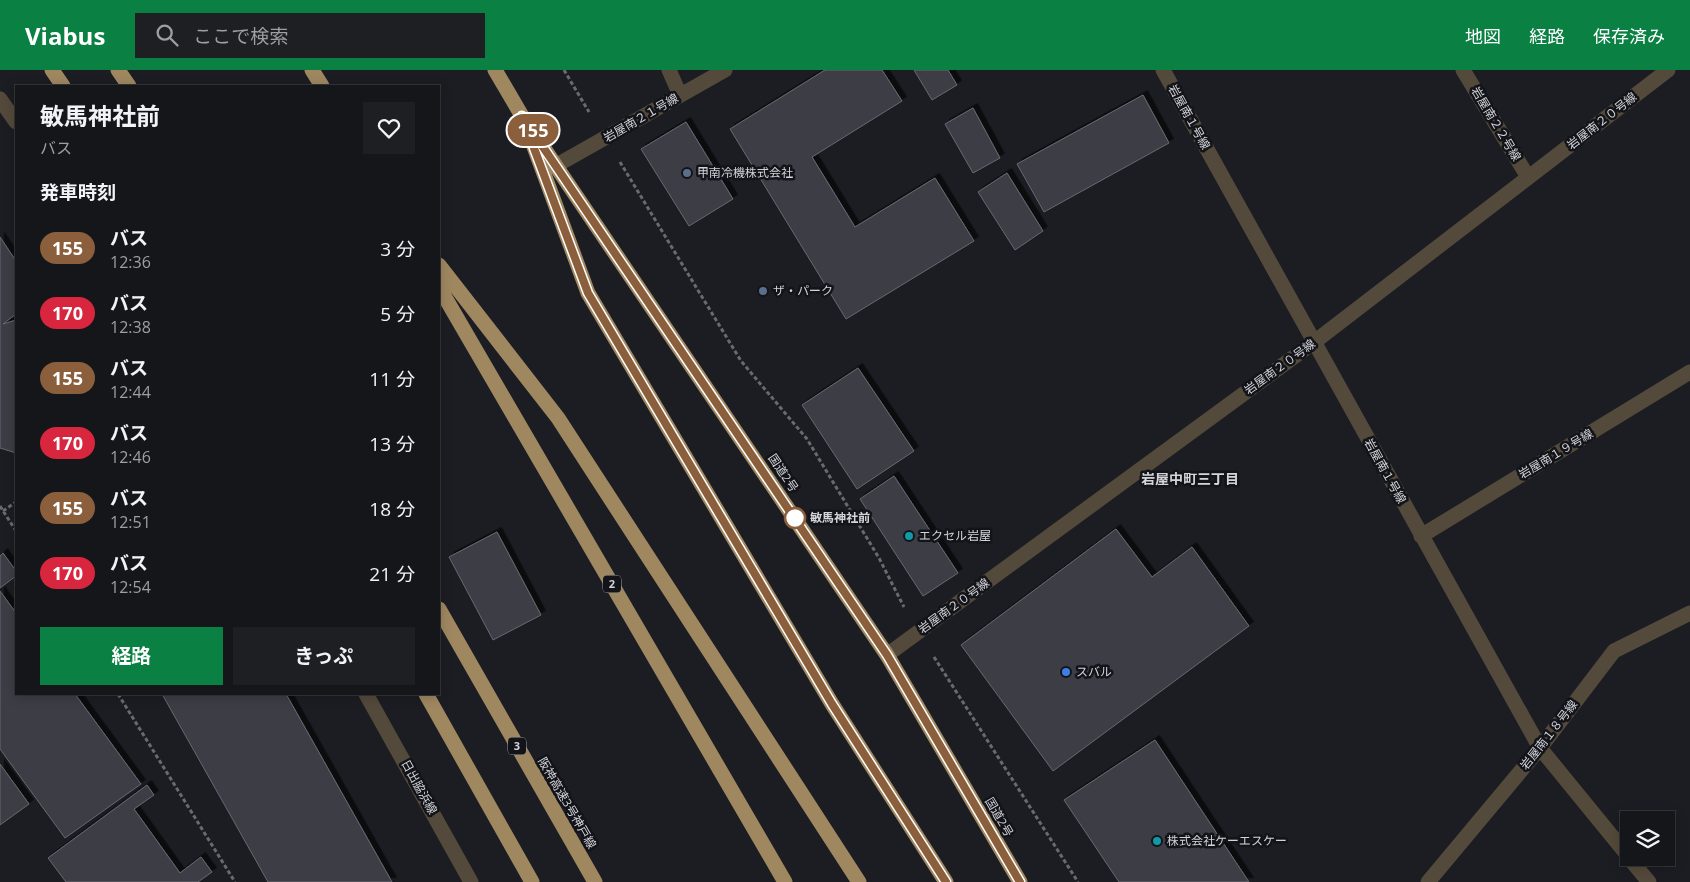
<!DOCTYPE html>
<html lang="ja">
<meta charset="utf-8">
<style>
:root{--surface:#15161a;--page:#1e1f23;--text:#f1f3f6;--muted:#9d9fa2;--line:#343539;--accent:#0b8043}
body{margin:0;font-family:"Open Sans","Noto Sans JP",sans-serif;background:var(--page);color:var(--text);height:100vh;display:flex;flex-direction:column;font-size:19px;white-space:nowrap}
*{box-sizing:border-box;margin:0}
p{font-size:16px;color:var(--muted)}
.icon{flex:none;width:28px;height:28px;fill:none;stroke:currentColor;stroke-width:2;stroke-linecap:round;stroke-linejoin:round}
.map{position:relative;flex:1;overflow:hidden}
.panel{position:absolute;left:15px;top:15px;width:425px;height:610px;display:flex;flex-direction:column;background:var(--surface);border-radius:0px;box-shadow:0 2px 12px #0003,0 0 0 1px var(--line)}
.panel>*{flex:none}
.badge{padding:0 10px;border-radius:16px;font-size:18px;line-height:32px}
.controls{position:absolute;left:1620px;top:741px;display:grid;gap:10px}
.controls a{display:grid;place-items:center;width:55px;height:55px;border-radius:0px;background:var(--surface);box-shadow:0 2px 12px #0003,0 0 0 1px var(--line);font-size:25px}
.map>.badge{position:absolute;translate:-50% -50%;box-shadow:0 0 0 2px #fff}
h2{padding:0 25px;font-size:19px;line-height:45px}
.round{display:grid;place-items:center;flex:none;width:52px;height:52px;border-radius:0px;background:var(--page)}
.headline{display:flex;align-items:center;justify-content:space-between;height:85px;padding:0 25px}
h1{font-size:24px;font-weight:700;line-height:38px}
.button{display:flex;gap:10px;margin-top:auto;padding:10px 25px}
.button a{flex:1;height:58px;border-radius:0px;background:var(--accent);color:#fff;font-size:20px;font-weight:700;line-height:58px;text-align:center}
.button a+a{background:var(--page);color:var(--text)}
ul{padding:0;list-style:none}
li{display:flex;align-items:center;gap:15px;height:65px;padding:0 25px}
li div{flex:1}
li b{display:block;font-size:19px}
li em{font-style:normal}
li .badge{min-width:55px;font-weight:700;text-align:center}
header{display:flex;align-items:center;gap:30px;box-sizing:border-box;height:70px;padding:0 25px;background:var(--accent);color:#fff}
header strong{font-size:24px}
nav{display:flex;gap:28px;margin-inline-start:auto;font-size:18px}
.search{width:350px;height:45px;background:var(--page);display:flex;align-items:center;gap:12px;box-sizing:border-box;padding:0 18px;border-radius:0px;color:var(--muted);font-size:19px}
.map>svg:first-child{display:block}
.building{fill:#3d3e45;stroke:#676970;filter:url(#shadow)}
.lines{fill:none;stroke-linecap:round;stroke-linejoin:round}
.path{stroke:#696a6f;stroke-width:3;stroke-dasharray:4 2.5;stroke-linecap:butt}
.minor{stroke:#544a3b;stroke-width:15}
.highway{stroke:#9f8760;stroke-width:15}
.line-casing{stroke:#fff;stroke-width:11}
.line{stroke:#8b5e3c;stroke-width:8}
.service-dot{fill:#5c6f8a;stroke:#13141a;stroke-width:2}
.stop-dot{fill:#fff;stroke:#8b5e3c;stroke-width:2.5}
.culture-dot{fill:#0f9aa8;stroke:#13141a;stroke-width:2}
.shop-dot{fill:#3f7fe0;stroke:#13141a;stroke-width:2}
.labels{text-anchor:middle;stroke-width:5;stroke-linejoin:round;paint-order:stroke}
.shield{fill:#13141a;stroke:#999a9f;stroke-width:1}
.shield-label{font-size:11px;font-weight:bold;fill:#d3d4d8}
.street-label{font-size:12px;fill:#d3d4d8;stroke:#13141a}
.poi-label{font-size:12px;fill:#d3d4d8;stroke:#13141a;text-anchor:start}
.stop-label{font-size:12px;font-weight:bold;fill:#d3d4d8;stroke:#13141a;text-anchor:start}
.neighbourhood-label{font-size:14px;font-weight:bold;fill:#d3d4d8;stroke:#13141a}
</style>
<header>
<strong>Viabus</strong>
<div class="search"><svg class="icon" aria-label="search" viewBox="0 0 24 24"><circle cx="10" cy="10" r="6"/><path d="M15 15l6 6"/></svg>ここで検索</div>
<nav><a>地図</a><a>経路</a><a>保存済み</a></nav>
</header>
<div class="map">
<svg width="1690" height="812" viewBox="0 0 1690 812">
<defs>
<filter id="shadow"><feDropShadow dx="4.5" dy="-4.5" stdDeviation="0" flood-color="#0009"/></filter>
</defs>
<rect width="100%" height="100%" fill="#1c1d23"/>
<path class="building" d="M825 0H882L902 31 812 87 855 157 935 108 974 171 846 249 730 59Z
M914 0H948L957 15 932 30Z
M1143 25 1169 73 1044 142 1017 94Z
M973 38 1000 88 973 103 945 54Z
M686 52 733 129 689 156 641 79Z
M1007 103 1043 161 1015 180 978 122Z
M0 167 16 191V244L3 254 16 250V383L0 378Z
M858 298 914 381 857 419 802 335Z
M894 406 958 503 923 526 860 429Z
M1116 459 1152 507 1192 477 1249 556 1053 701 961 575Z
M497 462 541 545 493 570 449 487Z
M3 483 16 501V506L0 518V486Z
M0 521 16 543V624H75L141 714 65 768 0 679Z
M162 624H286L392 812H268Z
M1155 670 1249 812H1119L1064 730Z
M0 694 29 734 0 755Z
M147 715 154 725 134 739 180 803 201 787 212 802 198 812H66L48 788Z"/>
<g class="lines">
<path class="path" d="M564 0 589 42
M620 92 741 291 807 369 879 488 904 537
M0 436 16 461
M3 441 16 432
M934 587 1078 812
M118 624 235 812"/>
<path class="minor" d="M669 0 680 25
M1163 0 1540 678 1629 787
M1463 0 1528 107
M0 29 16 52
M557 95 725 0
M1421 466 1690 302
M887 585 1313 273 1668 0
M366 624 471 812
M1629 788 1649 812
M1428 812 1540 678 1614 581 1690 543"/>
<path class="highway" d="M52 0 63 16
M118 0 129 16
M312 0 322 16
M495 0 522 46 887 585 1020 812
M530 66 588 223 832 634 946 812
M439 195 558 348 859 812
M439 217 785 812
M439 539 595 812
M426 624 532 812"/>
</g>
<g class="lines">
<g class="line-casing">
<path id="line" d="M946 812 832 634 588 223 522 46 887 585 1020 812"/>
</g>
<use href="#line" class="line"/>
</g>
<g class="service-dot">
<circle cx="687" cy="103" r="5"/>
<circle cx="763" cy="221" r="5"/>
</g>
<circle class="stop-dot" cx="795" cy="448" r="10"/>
<g class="culture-dot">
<circle cx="909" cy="466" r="5"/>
<circle cx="1157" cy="771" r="5"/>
</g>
<circle class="shop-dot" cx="1066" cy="602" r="5"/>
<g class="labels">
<g class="shield">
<rect x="603" y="505.5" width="18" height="17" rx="4"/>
<rect x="508" y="667.5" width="18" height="17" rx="4"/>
</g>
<g class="shield-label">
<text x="612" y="518">2</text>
<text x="517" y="680">3</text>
</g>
<g class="street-label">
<text transform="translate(1189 47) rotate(61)" y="4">岩屋南１号線</text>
<text transform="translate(641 48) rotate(-30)" y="4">岩屋南２１号線</text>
<text transform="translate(1602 51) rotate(-38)" y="4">岩屋南２０号線</text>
<text transform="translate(1496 54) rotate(59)" y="4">岩屋南２２号線</text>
<text transform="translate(1280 297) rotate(-36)" y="4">岩屋南２０号線</text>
<text transform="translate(1556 384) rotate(-31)" y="4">岩屋南１９号線</text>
<text transform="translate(1385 401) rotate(61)" y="4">岩屋南１号線</text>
<text transform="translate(783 403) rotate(56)" y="4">国道2号</text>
<text transform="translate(954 536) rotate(-36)" y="4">岩屋南２０号線</text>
<text transform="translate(1549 665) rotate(-52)" y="4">岩屋南１８号線</text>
<text transform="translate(419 717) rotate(61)" y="4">日出脇浜線</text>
<text transform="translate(567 733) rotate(60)" y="4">阪神高速3号神戸線</text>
<text transform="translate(999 747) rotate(60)" y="4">国道2号</text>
</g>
<g class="poi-label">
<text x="697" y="107">甲南冷機株式会社</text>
<text x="773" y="225">ザ・パーク</text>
<text x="919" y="470">エクセル岩屋</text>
<text x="1076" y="606">スバル</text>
<text x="1167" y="775">株式会社ケーエスケー</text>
</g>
<g class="stop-label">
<text x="810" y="452">敏馬神社前</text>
</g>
<g class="neighbourhood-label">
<text x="1190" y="414">岩屋中町三丁目</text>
</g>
</g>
</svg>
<div class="controls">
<a><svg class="icon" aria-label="layers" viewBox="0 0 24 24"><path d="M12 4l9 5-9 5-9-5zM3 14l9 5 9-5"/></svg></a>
</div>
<b class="badge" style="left:533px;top:60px;background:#8b5e3c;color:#fff">155</b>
<section class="panel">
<div class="headline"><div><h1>敏馬神社前</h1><p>バス</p></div><a class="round"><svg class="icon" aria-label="heart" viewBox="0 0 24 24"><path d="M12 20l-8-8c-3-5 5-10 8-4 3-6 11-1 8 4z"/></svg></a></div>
<h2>発車時刻</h2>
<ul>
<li><span class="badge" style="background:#8b5e3c;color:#fff">155</span><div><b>バス</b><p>12:36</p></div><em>3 分</em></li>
<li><span class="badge" style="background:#d7263d;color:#fff">170</span><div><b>バス</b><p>12:38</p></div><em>5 分</em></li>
<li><span class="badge" style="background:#8b5e3c;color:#fff">155</span><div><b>バス</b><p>12:44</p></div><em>11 分</em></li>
<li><span class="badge" style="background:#d7263d;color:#fff">170</span><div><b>バス</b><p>12:46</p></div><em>13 分</em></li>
<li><span class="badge" style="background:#8b5e3c;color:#fff">155</span><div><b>バス</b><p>12:51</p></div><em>18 分</em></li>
<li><span class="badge" style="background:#d7263d;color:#fff">170</span><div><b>バス</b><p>12:54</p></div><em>21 分</em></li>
</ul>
<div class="button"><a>経路</a><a>きっぷ</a></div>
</section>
</div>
